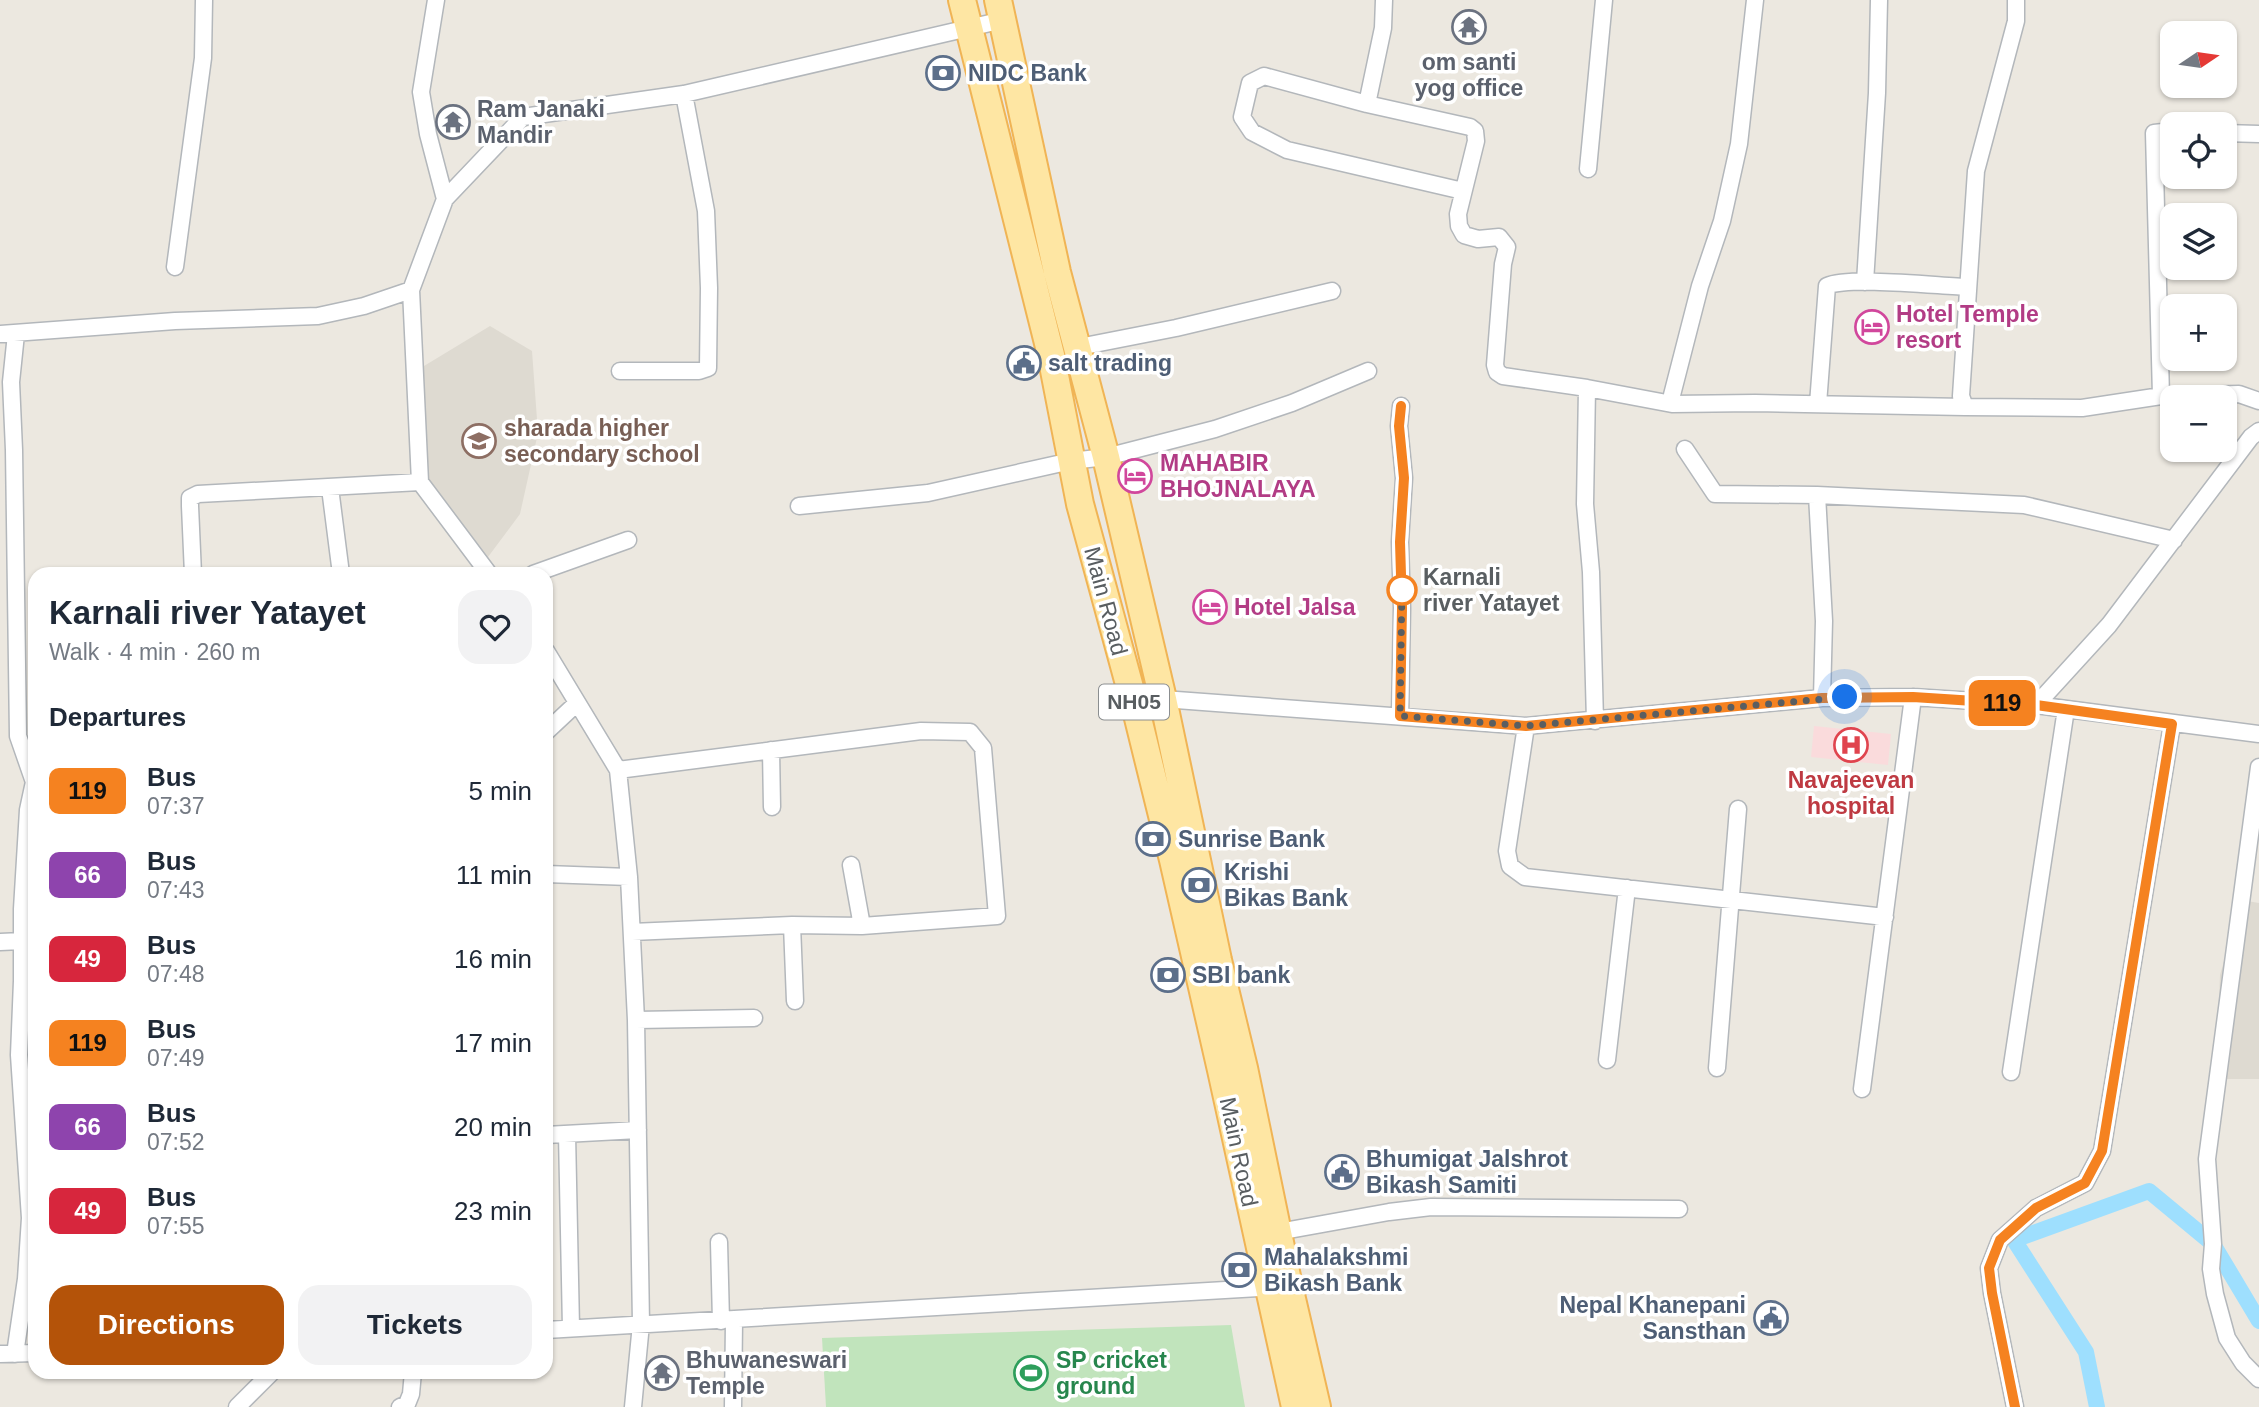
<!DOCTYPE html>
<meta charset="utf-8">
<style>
:root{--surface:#fff;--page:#f2f2f3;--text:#1f2937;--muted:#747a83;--accent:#b45309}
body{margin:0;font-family:Helvetica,sans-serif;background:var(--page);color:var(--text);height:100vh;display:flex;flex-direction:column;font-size:26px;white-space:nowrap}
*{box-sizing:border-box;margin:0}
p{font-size:23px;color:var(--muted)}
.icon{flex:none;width:38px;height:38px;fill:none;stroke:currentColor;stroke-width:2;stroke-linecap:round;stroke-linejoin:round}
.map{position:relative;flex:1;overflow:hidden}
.panel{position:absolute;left:28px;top:567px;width:525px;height:812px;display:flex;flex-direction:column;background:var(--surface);border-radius:21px;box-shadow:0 2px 5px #0004}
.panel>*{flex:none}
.badge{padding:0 14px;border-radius:10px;font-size:24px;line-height:46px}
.needle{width:46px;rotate:77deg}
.controls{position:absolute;left:2160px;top:21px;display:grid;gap:14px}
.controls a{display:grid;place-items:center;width:77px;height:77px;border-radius:14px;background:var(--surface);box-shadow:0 2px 5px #0004;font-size:35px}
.you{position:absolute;width:35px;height:35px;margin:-18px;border:5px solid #fff;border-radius:50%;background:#1a73e8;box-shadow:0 0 0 10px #1a73e833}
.map>.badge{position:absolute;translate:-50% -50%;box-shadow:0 0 0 4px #fff}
h2{padding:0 21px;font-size:26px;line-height:63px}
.round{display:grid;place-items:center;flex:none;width:74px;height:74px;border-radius:21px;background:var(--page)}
.headline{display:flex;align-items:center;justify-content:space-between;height:119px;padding:0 21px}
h1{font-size:33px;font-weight:700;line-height:52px}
.primary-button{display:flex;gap:14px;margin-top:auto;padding:14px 21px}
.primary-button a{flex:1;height:80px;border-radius:21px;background:var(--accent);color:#fff;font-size:28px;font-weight:700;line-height:80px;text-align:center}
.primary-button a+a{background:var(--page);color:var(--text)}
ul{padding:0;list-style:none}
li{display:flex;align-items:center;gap:21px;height:84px;padding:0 21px}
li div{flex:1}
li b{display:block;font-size:26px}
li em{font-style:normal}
li .badge{min-width:77px;font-weight:700;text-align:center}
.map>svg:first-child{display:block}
.education{fill:#dedad1}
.medical{fill:#fadbdc}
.green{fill:#c1e4bc}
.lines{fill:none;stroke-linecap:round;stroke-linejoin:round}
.canal{stroke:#9edffe;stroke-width:16}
.street-casing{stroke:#b3b7bb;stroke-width:19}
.primary-casing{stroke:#f0b455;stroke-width:30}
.street{stroke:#fff;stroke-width:16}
.primary{stroke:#fee6a3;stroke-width:26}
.line-casing{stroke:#fff;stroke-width:16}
.line{stroke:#f58220;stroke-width:10}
.walk{stroke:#595e61;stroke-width:7;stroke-dasharray:0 12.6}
.stop-dot{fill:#fff;stroke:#f58220;stroke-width:3.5}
.labels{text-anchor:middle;stroke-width:7;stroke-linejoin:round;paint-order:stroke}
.shield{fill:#fff;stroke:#8b8e90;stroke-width:2}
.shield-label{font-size:21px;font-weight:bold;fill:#595e61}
.worship-label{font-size:23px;font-weight:bold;fill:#5b616d;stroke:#fff;text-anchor:start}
.service-label{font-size:23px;font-weight:bold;fill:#4e5e75;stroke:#fff;text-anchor:start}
.hotel-label{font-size:23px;font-weight:bold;fill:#b23c85;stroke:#fff;text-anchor:start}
.education-label{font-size:23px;font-weight:bold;fill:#785e54;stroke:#fff;text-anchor:start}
.stop-label{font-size:23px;font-weight:bold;fill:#595e61;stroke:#fff;text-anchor:start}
.street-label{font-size:23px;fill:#595e61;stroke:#fff}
.health-label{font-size:23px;font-weight:bold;fill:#be3a42;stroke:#fff}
.leisure-label{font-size:23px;font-weight:bold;fill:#27864d;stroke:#fff;text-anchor:start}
</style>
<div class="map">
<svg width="2259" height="1407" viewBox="0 0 2259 1407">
<rect width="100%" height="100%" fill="#ece8e0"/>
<path class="education" d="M490 326 532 351 538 433 520 514 488 557 428 480 418 412 424 366Z
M2247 901 2259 903V1079H2220L2217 1056 2220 975 2234 927Z"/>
<path class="medical" d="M1814 726 1891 734 1888 765 1811 757Z"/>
<path class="green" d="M1231 1325 1245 1407H826L822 1338Z"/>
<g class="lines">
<path class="canal" d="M2097 1407 2086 1352 2014 1240 2149 1191 2213 1244 2259 1321"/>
<g class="street-casing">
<path id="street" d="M436 0 421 92 428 134 445 199 411 290 420 482 489 574
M1384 0 1383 28 1367 104 1264 76 1250 83 1242 117 1252 132 1287 150 1463 191
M1755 0 1739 144 1722 221 1700 286 1672 395V404L1755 403 1965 407
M2016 0V21L1976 171 1961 396 1965 407 2082 408 2161 396
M1367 104 1470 127 1475 131 1476 141 1458 214 1459 226 1464 235 1478 239 1499 237 1507 247 1503 264 1495 365 1497 372 1503 376 1587 388 1672 404
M2172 131 2154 133 2161 396 2239 394 2259 401
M2224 133 2259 134
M1588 169 1604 0
M445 199 523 117 684 94 1003 20
M175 267 203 58 204 0
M1865 282 1877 93 1879 0
M0 334 175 321 318 316 364 306 411 290
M1079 347 1176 328 1332 291
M620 371H699L708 368 709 288 706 211 684 94
M1587 388 1585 504 1591 572 1595 721
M1818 404 1827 286C1850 276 1938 286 1968 287
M1685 449 1715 494 1817 495 2024 505 2174 540
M330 488 341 574
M1817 495 1824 621 1822 698
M799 506 928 493 1071 461 1106 457 1215 429 1292 403 1368 371
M193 574 190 506V498L198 494 420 482
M533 574 628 540
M546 651 618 770 629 877 636 1020 641 1324 633 1407
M1156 700 1163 699 1526 726 1822 698 1913 697 2036 705 2109 625 2251 437 2259 431
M2036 705 2259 734
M1400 716 1402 608 1400 542 1404 478 1399 426 1401 406
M1526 726 1507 851 1510 866 1525 877 1885 917
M546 732 577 703
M771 750 772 807
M2259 767 2207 1159 2213 1244 2211 1269 2215 1294 2227 1338 2243 1363 2259 1379
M618 770 921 731 970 732 983 748 997 916 862 926 792 925 632 932
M851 865 862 926
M546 874 629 877
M792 925 795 1001
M0 942 22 941
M636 1020 754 1018
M1607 1060 1627 888
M1717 1068 1738 809
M2011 1072 2066 709
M1862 1089 1913 697
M567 1134 571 1328
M546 1135 638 1130
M1278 1232 1389 1212 1431 1207 1679 1209
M719 1242 721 1321
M546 1330 1276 1287
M0 1354 35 1353
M15 1354 26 1279 30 1218 19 1055 22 981V909L28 810 34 782 18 736 14 450 11 382 16 334
M237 1407 272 1372
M400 1407 407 1404 411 1394 413 1372
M733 1407 734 1321
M2015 1407 1992 1293 1989 1268 2000 1240 2036 1208 2085 1183 2102 1151 2172 724"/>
</g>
<g class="primary-casing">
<path id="primary" d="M962 0 1051 355 1080 504 1135 706 1173 860 1221 1070 1295 1407
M998 0 1057 272 1106 457 1163 699 1218 960 1244 1068 1289 1286 1317 1407"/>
</g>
<use href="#street" class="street"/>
<use href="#primary" class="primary"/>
</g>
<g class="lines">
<g class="line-casing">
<path id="line" d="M1401 406 1399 426 1404 478 1400 542 1402 608 1400 716 1526 726 1822 698 1913 697 2036 705 2172 724 2102 1151 2085 1183 2036 1208 2000 1240 1989 1268 1992 1293 2015 1407"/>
</g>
<use href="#line" class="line"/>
<path class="walk" d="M1402 590V586L1400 716 1526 726 1845 697"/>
</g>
<defs>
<g id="temple-ring" transform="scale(1.75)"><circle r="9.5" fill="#fff" stroke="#6b7280" stroke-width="1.5"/><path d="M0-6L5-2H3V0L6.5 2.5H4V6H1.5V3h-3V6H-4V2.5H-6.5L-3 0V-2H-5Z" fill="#6b7280"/></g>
<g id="bank-ring" transform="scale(1.75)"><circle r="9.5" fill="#fff" stroke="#5c6f8a" stroke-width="1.5"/><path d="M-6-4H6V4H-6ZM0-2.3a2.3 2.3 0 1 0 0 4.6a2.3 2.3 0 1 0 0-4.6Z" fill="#5c6f8a"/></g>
<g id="hotel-ring" transform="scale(1.75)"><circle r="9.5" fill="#fff" stroke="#d1479c" stroke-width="1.5"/><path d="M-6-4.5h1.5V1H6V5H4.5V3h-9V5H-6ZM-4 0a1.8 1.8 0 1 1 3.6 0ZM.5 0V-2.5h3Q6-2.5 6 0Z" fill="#d1479c"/></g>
<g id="civic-ring" transform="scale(1.75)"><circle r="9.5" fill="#fff" stroke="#5c6f8a" stroke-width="1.5"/><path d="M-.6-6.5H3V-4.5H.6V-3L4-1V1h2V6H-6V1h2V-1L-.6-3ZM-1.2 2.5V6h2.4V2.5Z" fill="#5c6f8a"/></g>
<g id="university-ring" transform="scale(1.75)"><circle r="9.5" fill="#fff" stroke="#8d6e63" stroke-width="1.5"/><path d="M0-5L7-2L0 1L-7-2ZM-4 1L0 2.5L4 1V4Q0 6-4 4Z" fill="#8d6e63"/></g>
<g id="hospital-ring" transform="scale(1.75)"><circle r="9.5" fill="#fff" stroke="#e0444e" stroke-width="1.5"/><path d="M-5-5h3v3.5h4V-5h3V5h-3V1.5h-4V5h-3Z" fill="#e0444e"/></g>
<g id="stadium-ring" transform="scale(1.75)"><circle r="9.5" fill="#fff" stroke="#2e9e5b" stroke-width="1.5"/><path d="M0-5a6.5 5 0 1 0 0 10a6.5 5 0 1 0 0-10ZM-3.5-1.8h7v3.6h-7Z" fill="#2e9e5b"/></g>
</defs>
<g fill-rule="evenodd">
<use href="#temple-ring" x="1469" y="27"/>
<use href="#bank-ring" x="943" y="73"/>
<use href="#temple-ring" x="453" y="122"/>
<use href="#hotel-ring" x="1872" y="327"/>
<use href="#civic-ring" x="1024" y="363"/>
<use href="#university-ring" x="479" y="441"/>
<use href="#hotel-ring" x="1135" y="476"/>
<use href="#hotel-ring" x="1210" y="607"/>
<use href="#hospital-ring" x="1851" y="745"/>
<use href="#bank-ring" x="1153" y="839"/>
<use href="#bank-ring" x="1199" y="885"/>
<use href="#bank-ring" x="1168" y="975"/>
<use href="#civic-ring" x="1342" y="1172"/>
<use href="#bank-ring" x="1239" y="1270"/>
<use href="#civic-ring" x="1771" y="1318"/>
<use href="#temple-ring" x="662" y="1373"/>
<use href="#stadium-ring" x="1031" y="1373"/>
</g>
<circle class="stop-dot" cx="1402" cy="590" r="14"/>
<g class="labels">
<rect class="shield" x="1099" y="684.5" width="70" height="35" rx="5"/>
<g class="shield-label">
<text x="1134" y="709">NH05</text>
</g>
<g class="worship-label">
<text x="1469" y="70" text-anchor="middle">om santi<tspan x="1469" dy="26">yog office</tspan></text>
<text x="477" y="117">Ram Janaki<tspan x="477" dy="26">Mandir</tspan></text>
<text x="686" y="1368">Bhuwaneswari<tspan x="686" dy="26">Temple</tspan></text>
</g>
<g class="service-label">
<text x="968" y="81">NIDC Bank</text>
<text x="1048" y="371">salt trading</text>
<text x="1178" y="847">Sunrise Bank</text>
<text x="1224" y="880">Krishi<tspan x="1224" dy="26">Bikas Bank</tspan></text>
<text x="1192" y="983">SBI bank</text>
<text x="1366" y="1167">Bhumigat Jalshrot<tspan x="1366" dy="26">Bikash Samiti</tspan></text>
<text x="1264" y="1265">Mahalakshmi<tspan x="1264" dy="26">Bikash Bank</tspan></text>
<text x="1746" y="1313" text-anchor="end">Nepal Khanepani<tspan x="1746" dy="26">Sansthan</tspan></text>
</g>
<g class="hotel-label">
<text x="1896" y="322">Hotel Temple<tspan x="1896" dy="26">resort</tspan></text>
<text x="1160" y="471">MAHABIR<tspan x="1160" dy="26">BHOJNALAYA</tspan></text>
<text x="1234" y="615">Hotel Jalsa</text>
</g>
<g class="education-label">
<text x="504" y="436">sharada higher<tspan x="504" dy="26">secondary school</tspan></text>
</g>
<g class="stop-label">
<text x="1423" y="585">Karnali<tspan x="1423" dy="26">river Yatayet</tspan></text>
</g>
<g class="street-label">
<text transform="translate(1106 601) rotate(75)" y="8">Main Road</text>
<text transform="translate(1239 1152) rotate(78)" y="8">Main Road</text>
</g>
<g class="health-label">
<text x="1851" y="788">Navajeevan<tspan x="1851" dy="26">hospital</tspan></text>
</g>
<g class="leisure-label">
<text x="1056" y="1368">SP cricket<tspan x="1056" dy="26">ground</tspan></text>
</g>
</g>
</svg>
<div class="controls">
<a><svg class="needle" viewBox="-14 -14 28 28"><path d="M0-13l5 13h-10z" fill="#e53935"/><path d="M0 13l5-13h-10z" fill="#747a83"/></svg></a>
<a><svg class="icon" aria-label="locate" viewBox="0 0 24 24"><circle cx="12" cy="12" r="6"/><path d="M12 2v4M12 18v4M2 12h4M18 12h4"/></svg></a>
<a><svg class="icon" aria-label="layers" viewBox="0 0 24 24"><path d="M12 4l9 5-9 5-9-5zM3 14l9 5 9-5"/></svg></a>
<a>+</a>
<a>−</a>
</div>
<div class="you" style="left:1845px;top:697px"></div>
<b class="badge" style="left:2002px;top:703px;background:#f58220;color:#111">119</b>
<section class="panel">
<div class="headline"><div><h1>Karnali river Yatayet</h1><p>Walk · 4 min · 260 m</p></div><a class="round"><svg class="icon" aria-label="heart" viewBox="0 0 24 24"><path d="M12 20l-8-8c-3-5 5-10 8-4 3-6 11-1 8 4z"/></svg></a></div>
<h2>Departures</h2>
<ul>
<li><span class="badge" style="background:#f58220;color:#111">119</span><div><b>Bus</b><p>07:37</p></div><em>5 min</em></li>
<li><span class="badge" style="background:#8e44ad;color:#fff">66</span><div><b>Bus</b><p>07:43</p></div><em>11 min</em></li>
<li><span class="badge" style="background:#d7263d;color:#fff">49</span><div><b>Bus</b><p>07:48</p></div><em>16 min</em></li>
<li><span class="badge" style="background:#f58220;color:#111">119</span><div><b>Bus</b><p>07:49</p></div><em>17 min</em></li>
<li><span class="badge" style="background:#8e44ad;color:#fff">66</span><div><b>Bus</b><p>07:52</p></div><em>20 min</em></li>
<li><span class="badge" style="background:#d7263d;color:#fff">49</span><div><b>Bus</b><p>07:55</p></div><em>23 min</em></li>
</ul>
<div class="primary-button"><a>Directions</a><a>Tickets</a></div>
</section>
</div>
